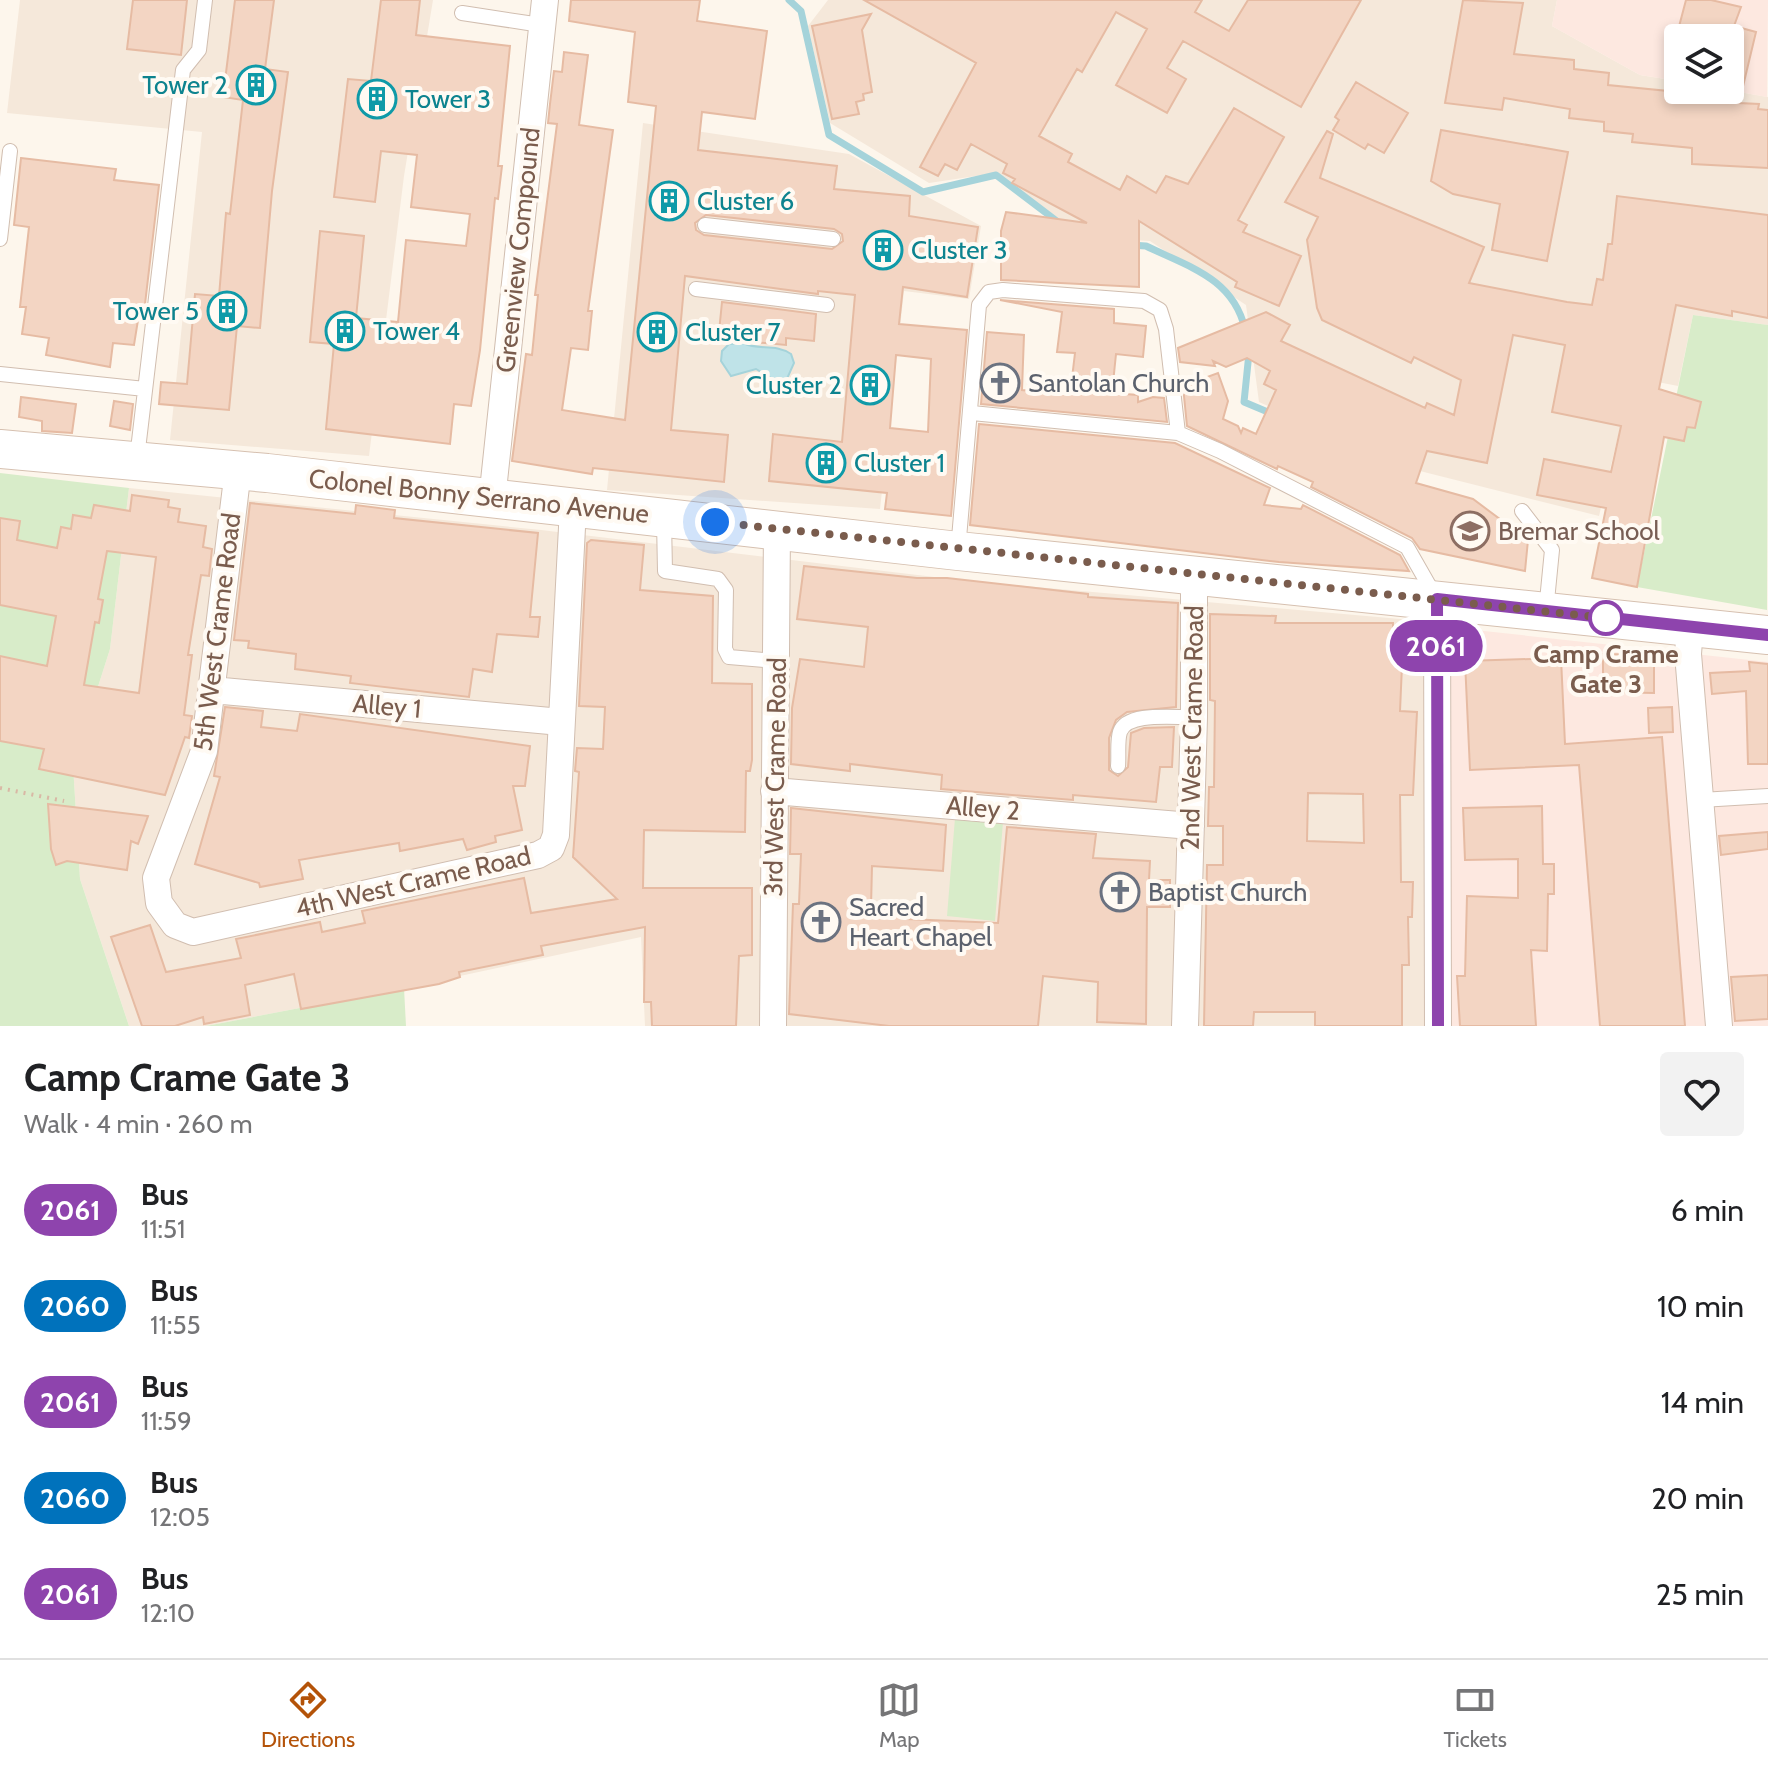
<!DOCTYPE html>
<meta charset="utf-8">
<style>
:root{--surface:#fff;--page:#f2f2f2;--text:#202124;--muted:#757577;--line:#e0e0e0;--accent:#b45309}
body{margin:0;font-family:Cabin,sans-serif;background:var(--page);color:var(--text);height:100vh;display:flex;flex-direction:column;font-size:30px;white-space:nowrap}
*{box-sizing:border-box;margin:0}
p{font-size:26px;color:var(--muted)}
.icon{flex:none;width:44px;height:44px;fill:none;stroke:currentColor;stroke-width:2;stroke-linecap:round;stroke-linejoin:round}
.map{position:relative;height:1026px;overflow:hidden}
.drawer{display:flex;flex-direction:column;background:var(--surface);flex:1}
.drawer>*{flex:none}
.badge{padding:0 16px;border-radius:26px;font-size:28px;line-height:52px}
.controls{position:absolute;left:1664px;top:24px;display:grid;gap:16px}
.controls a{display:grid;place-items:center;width:80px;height:80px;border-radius:8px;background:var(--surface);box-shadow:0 4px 12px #0003;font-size:40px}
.you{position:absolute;width:40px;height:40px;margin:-20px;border:6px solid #fff;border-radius:50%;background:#1a73e8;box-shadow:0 0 0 12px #1a73e833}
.map>.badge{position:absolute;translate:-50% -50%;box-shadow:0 0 0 4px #fff}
.round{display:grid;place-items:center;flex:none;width:84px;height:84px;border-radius:8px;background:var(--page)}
.summary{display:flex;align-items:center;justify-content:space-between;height:136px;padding:0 24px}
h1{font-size:38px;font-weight:800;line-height:60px}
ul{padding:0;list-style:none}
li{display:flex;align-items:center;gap:24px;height:96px;padding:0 24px}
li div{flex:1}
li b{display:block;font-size:30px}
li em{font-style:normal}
li .badge{min-width:88px;font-weight:700;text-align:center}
.menu{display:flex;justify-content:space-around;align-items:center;height:112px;border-top:2px solid var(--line);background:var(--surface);font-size:22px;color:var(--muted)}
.menu a{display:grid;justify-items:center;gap:4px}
.menu .on{color:var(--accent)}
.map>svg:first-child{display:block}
.residential{fill:#f5e8da}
.commercial{fill:#fde8e0}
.green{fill:#d8ecc9}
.water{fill:#bfe3e8;stroke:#a5d3da;stroke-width:2}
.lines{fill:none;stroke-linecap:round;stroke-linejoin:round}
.stream{stroke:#a5d3da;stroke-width:7}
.building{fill:#f3d5c3;stroke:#e6bba3;stroke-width:2;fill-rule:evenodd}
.service-casing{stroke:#d1beb0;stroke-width:16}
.minor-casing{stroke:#d1beb0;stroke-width:28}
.secondary-casing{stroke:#d6c0b0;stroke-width:40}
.path{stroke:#d9b8a5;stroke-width:4;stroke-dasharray:2 6;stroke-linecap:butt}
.service{stroke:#fff;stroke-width:14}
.minor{stroke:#fff;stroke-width:26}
.secondary{stroke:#fff;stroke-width:38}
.line-casing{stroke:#fff;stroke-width:18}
.line{stroke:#8e44ad;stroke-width:12}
.walk{stroke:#7a5c4d;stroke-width:8;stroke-dasharray:0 14.4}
.stop-dot{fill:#fff;stroke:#8e44ad;stroke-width:4}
.labels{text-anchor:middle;stroke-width:8;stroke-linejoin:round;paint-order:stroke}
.culture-label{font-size:26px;fill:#0d838f;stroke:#fffaf3;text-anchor:start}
.street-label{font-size:26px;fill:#7a5c4d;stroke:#fffaf3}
.worship-label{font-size:26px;fill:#5b616d;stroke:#fffaf3;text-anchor:start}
.education-label{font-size:26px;fill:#785e54;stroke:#fffaf3;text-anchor:start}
.stop-label{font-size:26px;font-weight:bold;fill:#7a5c4d;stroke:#fffaf3}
</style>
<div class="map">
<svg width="1768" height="1026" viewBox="0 0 1768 1026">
<rect width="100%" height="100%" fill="#fdf6ec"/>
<path class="residential" d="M20 0H433L404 176 369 456 170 440 202 132 7 113Z
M828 0H1557L1552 26 1640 75 1678 81V90H1728L1768 97V325L1693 315 1678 386 1632 377 1599 516 1408 468 1259 402 1246 305 1150 241 1084 237 996 173 929 183 830 123 808 26Z
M643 123 849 154 981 226 969 299 904 291 880 509 607 490Z
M129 488 541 530 968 581 1423 621 1430 1026H645L641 937 404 988 206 1026H129L80 879 73 765 110 649Z"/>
<path class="commercial" d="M1557 0H1768L1767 97 1728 90 1730 38H1678V81L1640 75 1552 26Z
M1447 627 1768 662V1026H1450Z"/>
<path class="green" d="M1693 315 1768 325 1767 610 1637 587Z
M0 473 129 488 110 649 73 765 80 879 129 1026H0Z
M955 818 1003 822 995 921 947 916Z
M404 988 406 1026H206Z"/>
<path class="water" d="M743 343C760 351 774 343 791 354L794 363 786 381H776L756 369 731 376 721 361 722 351 729 344Z"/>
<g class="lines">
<path class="stream" d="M789 0 801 11 829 135 923 192 996 175 1058 222
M1131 245 1146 246C1189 267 1233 278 1245 329
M1249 353 1244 402 1275 415"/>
</g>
<path class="building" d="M133 0H187L181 55 127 49Z
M235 0H274L265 69 288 72 272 191 260 328 237 326 229 410 159 404 161 382 187 384 195 294 219 296 226 213 230 214 243 100 223 97Z
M381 0H420L416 35 510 46 498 166H502L498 199 495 198 480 350 471 406 454 404 450 444 326 429 334 344 310 342 320 231 364 236 356 318 398 322 406 240 466 246 470 214 411 207 417 155 381 151 375 202 334 197 348 79 371 81Z
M571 0H700L697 21 767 31 755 119 702 112 698 150 837 166 834 189 910 196 909 216 978 227 967 297 903 287 899 324 967 330 951 516 885 509 887 493 769 481 773 434 842 442 855 295 818 291V294L685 276 671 430 728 435 724 482 593 468 592 474 512 461 526 354 532 355 538 295H535L557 124 548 123 550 104 554 71 562 72 564 52 588 55 579 125 613 130 588 311H592L588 350 571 348 562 410 625 420 656 106 628 102 635 32 569 21ZM706 215 834 229 842 234 843 241 832 249 704 235 696 230 695 223ZM896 355 931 359 928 432 890 428Z
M864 0H1202L1195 12 1229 31 1248 0H1361L1301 107 1183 41 1167 68 1186 79 1167 113 1116 85 1147 29 1116 12 1082 72 1077 69 1039 136 1072 154 1068 162 1120 190 1127 176 1156 193 1166 176 1188 184 1234 108 1284 137 1238 220 1247 225 1243 232 1301 256 1279 306 1235 287 1237 282 1139 221V287L1001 280V231L1006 212 1087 223 1012 183 1015 179 1003 173 1007 164 971 144 957 170 945 164 938 176 920 167 976 63Z
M1463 0 1523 3 1514 54 1574 60V69L1609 73 1608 85 1678 92V98L1730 102V36L1676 38 1686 0H1711L1741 7 1734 26 1756 32 1739 103 1759 104 1758 109 1768 110V168L1692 164V148L1632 142 1633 134 1604 131V122L1569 118 1570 109 1504 98 1502 110 1445 103Z
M871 14 862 30 872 92 863 94 864 100 856 102 859 114 832 119 812 26Z
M1356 82 1408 113 1384 153 1368 144 1365 149 1333 130 1339 120 1335 117Z
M1441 130 1568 152 1547 261 1492 250 1500 204 1453 194 1431 181Z
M1327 131 1333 134 1320 178 1484 247 1469 283 1567 302 1592 305 1597 279 1603 280 1608 244H1612L1617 196 1768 215V318L1732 311V316L1676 305 1659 389 1701 402 1695 428 1687 427 1684 441 1664 437 1637 587 1592 578 1606 508 1537 495 1544 459 1611 472 1621 426 1552 412 1565 345 1513 335 1487 463 1427 451 1416 483 1473 499 1528 540 1525 571 1420 549 1412 538 1311 487 1313 482 1278 466 1277 469 1187 426 1183 386 1218 373 1228 401 1223 419 1238 426 1241 433 1243 428 1256 434 1276 390 1264 384 1270 371 1247 358 1226 367 1213 361 1215 366 1180 362 1178 348 1266 312 1290 325 1281 341 1425 408 1427 403 1454 415 1461 380 1414 357 1411 363 1322 320 1317 308 1307 240 1318 217 1285 202Z
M21 158 116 169 114 180 159 185 143 321 138 320 134 345 113 343 110 367 46 355 49 338 22 334 26 307H20L29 227 14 225Z
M1000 300 1114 309V323L1146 326 1143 357 1116 354 1112 393 1138 395V402L1153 397 1164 398 1167 422 981 404 987 332 1024 335 1022 390 1070 395 1075 353 1057 352 1062 312Z
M722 302 816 314 814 341 786 338V345L743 341 744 335 719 332Z
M21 397 76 404 72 433 42 431V421L19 417Z
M114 401 133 404 130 430 110 426Z
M979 424 1175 443 1270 488 1264 505 1301 509 1303 505 1400 555 1409 571 1279 562 970 525Z
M132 495 169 500 168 507 180 509 178 522 206 526 203 547 212 549 209 576 201 575 188 655H192L184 715 192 716 189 738 185 737 165 795 39 769 44 749 0 741V656L47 666 56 616 0 605V518L20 521 17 540 57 548 61 527 71 529 73 515 91 518 94 505 130 511ZM107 551 156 557 139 693 84 685 95 622 99 623 103 600 98 599Z
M250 503 355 514 356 505 395 510 394 518 538 533 530 617H540L538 637 497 634 492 672 473 669 469 697 350 683 351 676 295 669 296 654 248 648 249 641 234 640Z
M591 540 644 545 640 590 713 596 712 683 752 684V760L750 771H746L745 832 644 830 643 888H752V955L739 956 736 1026H652L651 1002H644L645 927 541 946 543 955 459 972 460 977 439 984 301 1009 294 974 245 985 250 1015 204 1024 203 1017 175 1026H142L111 937 150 925 166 972 241 958 236 939 320 922 322 932 365 923 362 911 524 878 531 913 617 899 573 857 579 772 575 771 577 748 603 749 605 707 579 706 587 543Z
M804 566 917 578H947L1088 594V597L1178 603 1176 707 1127 712 1116 720 1109 738V770L1118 776 1128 767 1131 733 1144 728 1174 727 1172 767H1160L1156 802 1073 795V800L941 789 942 775 850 764V771L791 764 792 708 800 659 864 667 868 627 797 619Z
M1210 614 1276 616 1275 623H1393V629H1398L1397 665H1402L1400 711 1417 712 1413 795H1400L1401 882H1413L1412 917H1408L1409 965H1402V1026H1315V1012H1254L1253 1026H1204L1207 865H1223V826H1208L1209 787H1214L1215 701 1210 700ZM1308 793 1363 794 1364 843 1307 841Z
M1603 654 1654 655V693L1603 692Z
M1561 658 1565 744 1662 737 1685 1026H1600L1579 765 1470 770 1465 661Z
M1749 662 1768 664V764H1748L1746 691 1712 694 1710 673 1750 671Z
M225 707 263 711 261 727 297 731 300 714 530 746 525 786H513L522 830 495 836 496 842 467 850 463 839 400 851 399 843 299 860 303 879 260 887 259 883 195 864 220 777 214 776Z
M1672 707 1673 732 1649 733 1648 708Z
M48 804 148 816 138 844 131 841 127 870 67 861 56 865 51 849Z
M1542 806 1543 864H1554V894H1548L1547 951 1531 950 1536 1026H1460L1457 976H1465L1467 896 1518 898V859L1465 860 1463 808Z
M791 808 946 825 943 871 872 866 871 907H875V911L908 913 907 919 998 923 1007 827 1096 834 1093 858 1150 861 1149 880H1170V907H1147L1146 1024 1097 1022 1098 982 1043 976 1038 1026H889L789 1014 793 904H799L801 854H790Z
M1768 832V849L1721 855 1719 836Z
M1768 975V1019L1735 1021 1731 977Z"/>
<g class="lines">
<g class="service-casing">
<path id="service" d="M462 13 541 25
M705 225 833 239
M0 239 10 151
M696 289 827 305
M0 374 145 389
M972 413 1178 433 1220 451 1407 547 1435 596
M137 458 183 70 199 50 205 0
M1522 511 1552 550 1546 611
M664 521 665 571 718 579 726 590 725 649 729 657 776 661
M958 550 979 305 989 292 1003 290 1144 301 1160 310 1166 329 1178 433
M1118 766C1119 756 1117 741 1120 732 1127 711 1176 718 1194 717
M1701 800 1768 796"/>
</g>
<g class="minor-casing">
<path id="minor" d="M238 470 204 751 156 878 159 903 175 925 193 932 538 855 551 848 556 835 573 508
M492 500 545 0
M1437 599 1438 1026
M1690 627 1688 654 1719 1026
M212 690 561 722
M774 791 1191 826
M773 1026 777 528
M1185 1026 1194 717V574"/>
</g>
<g class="secondary-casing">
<path id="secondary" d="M0 449 267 473 958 551 1768 635"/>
</g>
<path class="path" d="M0 788 64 801"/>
<use href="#service" class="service"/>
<use href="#minor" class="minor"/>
<use href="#secondary" class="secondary"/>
</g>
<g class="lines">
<g class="line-casing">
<path id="line" d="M1438 1026 1437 599 1768 635"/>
</g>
<use href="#line" class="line"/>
<path class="walk" d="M715 522 1606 618"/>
</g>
<defs>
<g id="building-ring" transform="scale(2)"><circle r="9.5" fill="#fffaf3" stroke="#0f9aa8" stroke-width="1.5"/><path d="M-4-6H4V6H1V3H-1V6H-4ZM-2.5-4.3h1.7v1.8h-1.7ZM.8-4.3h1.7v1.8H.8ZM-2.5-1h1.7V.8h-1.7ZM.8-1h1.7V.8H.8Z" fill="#0f9aa8"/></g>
<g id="church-ring" transform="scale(2)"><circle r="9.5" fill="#fffaf3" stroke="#6b7280" stroke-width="1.5"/><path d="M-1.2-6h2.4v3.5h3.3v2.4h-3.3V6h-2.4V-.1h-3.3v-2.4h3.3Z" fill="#6b7280"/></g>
<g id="school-ring" transform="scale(2)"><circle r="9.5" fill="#fffaf3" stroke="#8d6e63" stroke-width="1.5"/><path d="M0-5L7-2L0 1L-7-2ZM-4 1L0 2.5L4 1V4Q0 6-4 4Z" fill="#8d6e63"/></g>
</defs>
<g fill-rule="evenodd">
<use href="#building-ring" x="256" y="85"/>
<use href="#building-ring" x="377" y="99"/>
<use href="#building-ring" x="669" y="201"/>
<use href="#building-ring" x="883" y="250"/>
<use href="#building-ring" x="227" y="311"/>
<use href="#building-ring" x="345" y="331"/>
<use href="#building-ring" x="657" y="332"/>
<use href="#church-ring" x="1000" y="383"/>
<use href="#building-ring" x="870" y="385"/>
<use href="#building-ring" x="826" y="463"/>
<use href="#school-ring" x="1470" y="531"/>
<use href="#church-ring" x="1120" y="892"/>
<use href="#church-ring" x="821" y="922"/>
</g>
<circle class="stop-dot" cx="1606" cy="618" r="16"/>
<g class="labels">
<g class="culture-label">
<text x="228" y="94" text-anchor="end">Tower 2</text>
<text x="405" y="108">Tower 3</text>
<text x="697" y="210">Cluster 6</text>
<text x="911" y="259">Cluster 3</text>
<text x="199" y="320" text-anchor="end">Tower 5</text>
<text x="373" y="340">Tower 4</text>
<text x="685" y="341">Cluster 7</text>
<text x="842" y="394" text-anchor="end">Cluster 2</text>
<text x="854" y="472">Cluster 1</text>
</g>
<g class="street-label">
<text transform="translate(518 250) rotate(-84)" y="9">Greenview Compound</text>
<text transform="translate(479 496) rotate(6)" y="9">Colonel Bonny Serrano Avenue</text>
<text transform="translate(217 632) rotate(-83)" y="9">5th West Crame Road</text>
<text transform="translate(387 706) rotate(5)" y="9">Alley 1</text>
<text transform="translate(1192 728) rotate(-89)" y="9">2nd West Crame Road</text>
<text transform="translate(775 777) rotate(-89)" y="9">3rd West Crame Road</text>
<text transform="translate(983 808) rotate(5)" y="9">Alley 2</text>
<text transform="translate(413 882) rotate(-13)" y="9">4th West Crame Road</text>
</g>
<g class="worship-label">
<text x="1028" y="392">Santolan Church</text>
<text x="1148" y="901">Baptist Church</text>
<text x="849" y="916">Sacred<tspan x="849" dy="30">Heart Chapel</tspan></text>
</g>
<g class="education-label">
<text x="1498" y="540">Bremar School</text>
</g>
<g class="stop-label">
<text x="1606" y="663">Camp Crame<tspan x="1606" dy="30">Gate 3</tspan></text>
</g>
</g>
</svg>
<div class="controls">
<a><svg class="icon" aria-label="layers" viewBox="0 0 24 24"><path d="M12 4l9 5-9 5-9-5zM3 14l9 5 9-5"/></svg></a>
</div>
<div class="you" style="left:715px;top:522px"></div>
<b class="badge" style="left:1436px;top:646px;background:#8e44ad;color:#fff">2061</b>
</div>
<section class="drawer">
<div class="summary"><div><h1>Camp Crame Gate 3</h1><p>Walk · 4 min · 260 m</p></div><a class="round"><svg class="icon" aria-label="heart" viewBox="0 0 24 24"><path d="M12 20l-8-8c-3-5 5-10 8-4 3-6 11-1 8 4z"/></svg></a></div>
<ul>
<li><span class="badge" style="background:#8e44ad;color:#fff">2061</span><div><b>Bus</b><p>11:51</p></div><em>6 min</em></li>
<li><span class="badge" style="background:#0072bc;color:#fff">2060</span><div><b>Bus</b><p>11:55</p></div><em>10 min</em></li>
<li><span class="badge" style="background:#8e44ad;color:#fff">2061</span><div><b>Bus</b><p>11:59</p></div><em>14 min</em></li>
<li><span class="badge" style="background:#0072bc;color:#fff">2060</span><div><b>Bus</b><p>12:05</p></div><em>20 min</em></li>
<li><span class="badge" style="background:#8e44ad;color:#fff">2061</span><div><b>Bus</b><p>12:10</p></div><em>25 min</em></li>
</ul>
</section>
<nav class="menu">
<a class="on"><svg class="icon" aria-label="directions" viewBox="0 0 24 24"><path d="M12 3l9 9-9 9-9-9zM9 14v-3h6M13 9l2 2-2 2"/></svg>Directions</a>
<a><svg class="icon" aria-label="map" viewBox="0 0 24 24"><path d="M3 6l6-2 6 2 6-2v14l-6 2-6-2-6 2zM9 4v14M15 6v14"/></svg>Map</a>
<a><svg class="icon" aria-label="tickets" viewBox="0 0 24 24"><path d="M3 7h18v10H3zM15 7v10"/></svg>Tickets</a>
</nav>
